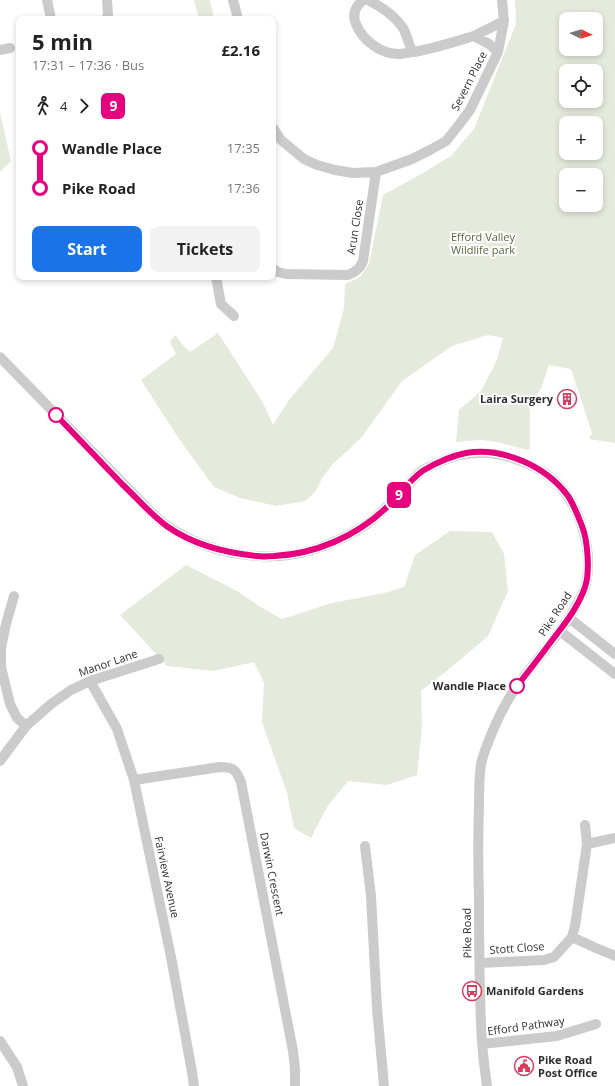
<!DOCTYPE html>
<meta charset="utf-8">
<style>
:root{--surface:#fff;--page:#f2f2f2;--text:#222;--muted:#767676;--accent:#1a73e8}
body{margin:0;font-family:"Open Sans",sans-serif;background:var(--page);color:var(--text);height:100vh;display:flex;flex-direction:column;font-size:15px;white-space:nowrap}
*{box-sizing:border-box;margin:0}
p{font-size:13px;color:var(--muted)}
.icon{flex:none;width:22px;height:22px;fill:none;stroke:currentColor;stroke-width:2;stroke-linecap:round;stroke-linejoin:round}
.map{position:relative;flex:1;overflow:hidden}
.details{position:absolute;left:16px;top:16px;width:260px;height:264px;display:flex;flex-direction:column;background:var(--surface);border-radius:8px;box-shadow:0 2px 6px #0003}
.details>*{flex:none}
.badge{padding:0 8px;border-radius:6px;font-size:14px;line-height:26px}
.needle{width:26px;rotate:95deg}
.buttons{position:absolute;left:559px;top:12px;display:grid;gap:8px}
.buttons a{display:grid;place-items:center;width:44px;height:44px;border-radius:8px;background:var(--surface);box-shadow:0 2px 6px #0003;font-size:20px}
.map>.badge{position:absolute;translate:-50% -50%;box-shadow:0 0 0 2px #fff}
.legs{display:flex;align-items:center;gap:6px;height:44px;padding:0 16px;font-size:13px}
.legs p{margin-inline-start:auto}
.headline{display:flex;align-items:center;justify-content:space-between;height:68px;padding:0 16px}
h1{font-size:22px;font-weight:700;line-height:30px}
.cta{display:flex;gap:8px;margin-top:auto;padding:8px 16px}
.cta a{flex:1;height:46px;border-radius:8px;background:var(--accent);color:#fff;font-size:16px;font-weight:700;line-height:46px;text-align:center}
.cta a+a{background:var(--page);color:var(--text)}
ul{padding:0 16px;list-style:none}
li{display:flex;align-items:center;gap:14px;height:40px;font-size:15px}
li i{display:grid;place-items:center;width:6px;height:100%;margin:0 5px;background:currentColor}
li i::after{content:'';width:10px;height:10px;margin:-5px;border:3px solid;border-radius:50%;background:var(--surface)}
li p{margin-inline-start:auto}
li:first-child i{background:linear-gradient(#0000 50%,currentColor 0)}
li:last-child i{background:linear-gradient(currentColor 50%,#0000 0)}
.map>svg:first-child{display:block}
.green{fill:#e6eadc;fill-rule:evenodd}
.lines{fill:none;stroke-linecap:round;stroke-linejoin:round}
.street{stroke:#cbcbcb;stroke-width:10}
.line-1-casing{stroke:#fff;stroke-width:9}
.line-1{stroke:#e6007e;stroke-width:6}
.stop-1-dot{fill:#fff;stroke:#e6007e;stroke-width:2}
.labels{text-anchor:middle;stroke-width:4;stroke-linejoin:round;paint-order:stroke}
.street-label{font-size:11px;fill:#2e2e2e;stroke:#fff}
.park-label{font-size:11px;fill:#57663e;stroke:#fff}
.poi-label{font-size:11px;font-weight:bold;fill:#2e2e2e;stroke:#fff;text-anchor:start}
.stop-label{font-size:11px;font-weight:bold;fill:#2e2e2e;stroke:#fff;text-anchor:end}
</style>
<div class="map">
<svg width="615" height="1086" viewBox="0 0 615 1086">
<rect width="100%" height="100%" fill="#fff"/>
<path class="green" d="M194 0H210L214 19H199Z
M515 0H615V443L589 439 592 433 571 369 549 365C546 372 544 381 541 389 535 400 527 397 530 413V449L527 450 498 442 480 440 456 442 459 410 481 391 497 360 503 338 488 335 452 346 402 381 361 438 332 465 322 478 316 491 305 501 276 506 240 498 214 487 179 439 141 380 176 354 170 342 175 335 182 344 190 352 218 333 262 401 273 425 289 400 333 348 344 308 345 284 360 277 369 264 383 195 423 173 451 156 474 129 516 24ZM566 19H596V49H566ZM566 71H596V101H566ZM566 123H596V153H566ZM566 175H596V205H566Z
M0 112 11 161 0 172Z
M450 531 492 532 504 554 508 591 488 636 448 670 421 691 422 727 417 775 387 785 348 781 327 807 311 838 294 828 287 793 262 722 264 683 254 662 213 671 167 666 120 615 186 565 237 591 259 606 282 619 332 603 384 593 404 587 415 555Z"/>
<g class="lines">
<path class="street" d="M47 0 51 19
M233 0 238 19
M363 0C355 7 352 15 356 24 363 41 381 54 399 54 404 54 410 52 414 52 435 48 454 42 474 36L489 44 498 52
M368 0C380 6 395 16 403 28 407 35 409 44 412 52
M106 19 108 15 107 0
M474 36 504 21
M0 50 10 48
M273 128 281 140 304 159 317 165 335 170 353 173 376 172 412 159 430 150 446 141 458 126 470 110 498 52 504 21 502 0
M273 269 278 272 286 274 348 275C355 272 360 269 363 261L376 172
M216 277 221 304 234 316
M0 357 148 509C154 515 161 522 169 527 209 554 265 564 312 550 332 544 350 535 367 524 382 513 394 499 407 486 412 481 417 474 423 470 426 468 429 467 433 465 471 446 506 450 543 472 577 493 594 546 586 584 585 590 582 595 579 600 564 631 538 656 518 685 508 698 500 714 494 728 489 740 483 753 481 765 479 778 479 791 479 804 478 835 478 867 479 898 479 946 479 994 482 1042 483 1057 485 1071 487 1086
M14 596 6 624 1 648V667L10 704 17 718 26 726
M569 618 615 654
M560 631 615 674
M90 681 117 729 134 780 171 957 192 1072 194 1086
M0 761 26 726 51 704 71 690 90 681 159 659
M134 780 220 767C234 767 236 770 241 782L293 1051 295 1069V1086
M585 825 587 844
M365 846 371 896 377 1008 384 1086
M572 937 596 948 615 956
M480 963 544 960 554 957 572 937 575 926 587 844 615 838
M0 1041 17 1067 23 1086
M482 1044 557 1036 596 1024"/>
</g>
<g class="lines">
<g class="line-1-casing">
<path id="line-1" d="M56 415C78 438 100 461 122 484 137 498 151 515 168 527 194 545 226 553 257 556 263 557 268 556 274 556 315 554 355 537 386 508 397 498 411 478 424 470 436 463 451 456 466 453 503 447 546 466 568 496 574 505 578 516 582 526 588 541 590 573 585 587 578 608 563 626 550 643 539 658 528 672 517 686"/>
</g>
<use href="#line-1" class="line-1"/>
</g>
<defs>
<g id="building-ring" transform="scale(1)"><circle r="9.5" fill="#fff" stroke="#d93b5f" stroke-width="1.5"/><path d="M-4-6H4V6H1V3H-1V6H-4ZM-2.5-4.3h1.7v1.8h-1.7ZM.8-4.3h1.7v1.8H.8ZM-2.5-1h1.7V.8h-1.7ZM.8-1h1.7V.8H.8Z" fill="#d93b5f"/></g>
<g id="bus-ring" transform="scale(1)"><circle r="9.5" fill="#fff" stroke="#d93b5f" stroke-width="1.5"/><path d="M-5-6H5V4H4V6H2V4H-2V6H-4V4H-5ZM-3.5-4V0h7V-4ZM-3.5 1.2v1.5H-2V1.2ZM2 1.2v1.5H3.5V1.2Z" fill="#d93b5f"/></g>
<g id="civic-ring" transform="scale(1)"><circle r="9.5" fill="#fff" stroke="#d93b5f" stroke-width="1.5"/><path d="M-.6-6.5H3V-4.5H.6V-3L4-1V1h2V6H-6V1h2V-1L-.6-3ZM-1.2 2.5V6h2.4V2.5Z" fill="#d93b5f"/></g>
</defs>
<g fill-rule="evenodd">
<use href="#building-ring" x="567" y="399"/>
<use href="#bus-ring" x="472" y="991"/>
<use href="#civic-ring" x="524" y="1066"/>
</g>
<g class="stop-1-dot">
<circle cx="56" cy="415" r="7"/>
<circle cx="517" cy="686" r="7"/>
</g>
<g class="labels">
<g class="street-label">
<text transform="translate(469 81) rotate(-63)" y="4">Severn Place</text>
<text transform="translate(355 227) rotate(-81)" y="4">Arun Close</text>
<text transform="translate(555 614) rotate(-57)" y="4">Pike Road</text>
<text transform="translate(108 663) rotate(-19)" y="4">Manor Lane</text>
<text transform="translate(272 874) rotate(79)" y="4">Darwin Crescent</text>
<text transform="translate(167 877) rotate(78)" y="4">Fairview Avenue</text>
<text transform="translate(467 933) rotate(-91)" y="4">Pike Road</text>
<text transform="translate(517 948) rotate(-4)" y="4">Stott Close</text>
<text transform="translate(526 1026) rotate(-8)" y="4">Efford Pathway</text>
</g>
<g class="park-label">
<text x="483" y="241">Efford Valley<tspan x="483" dy="13">Wildlife park</tspan></text>
</g>
<g class="poi-label">
<text x="553" y="403" text-anchor="end">Laira Surgery</text>
<text x="486" y="995">Manifold Gardens</text>
<text x="538" y="1064">Pike Road<tspan x="538" dy="13">Post Office</tspan></text>
</g>
<g class="stop-label">
<text x="506" y="690">Wandle Place</text>
</g>
</g>
</svg>
<div class="buttons">
<a><svg class="needle" viewBox="-14 -14 28 28"><path d="M0-13l5 13h-10z" fill="#e53935"/><path d="M0 13l5-13h-10z" fill="#767676"/></svg></a>
<a><svg class="icon" aria-label="locate" viewBox="0 0 24 24"><circle cx="12" cy="12" r="6"/><path d="M12 2v4M12 18v4M2 12h4M18 12h4"/></svg></a>
<a>+</a>
<a>−</a>
</div>
<b class="badge" style="left:399px;top:495px;background:#e6007e;color:#fff">9</b>
<section class="details">
<div class="headline"><div><h1>5 min</h1><p>17:31 – 17:36 · Bus</p></div><b>£2.16</b></div>
<div class="legs"><svg class="icon" aria-label="walk" viewBox="0 0 24 24"><circle cx="13" cy="4" r="2"/><path d="M13 8l-2 6 4 7M11 14l-3 7M7 12l3-4h3l4 4"/></svg>4<svg class="icon" aria-label="forward" viewBox="0 0 24 24"><path d="M9 5l7 7-7 7"/></svg><b class="badge" style="background:#e6007e;color:#fff">9</b></div>
<ul>
<li><i style="color:#e6007e"></i><b>Wandle Place</b><p>17:35</p></li>
<li><i style="color:#e6007e"></i><b>Pike Road</b><p>17:36</p></li>
</ul>
<div class="cta"><a>Start</a><a>Tickets</a></div>
</section>
</div>
